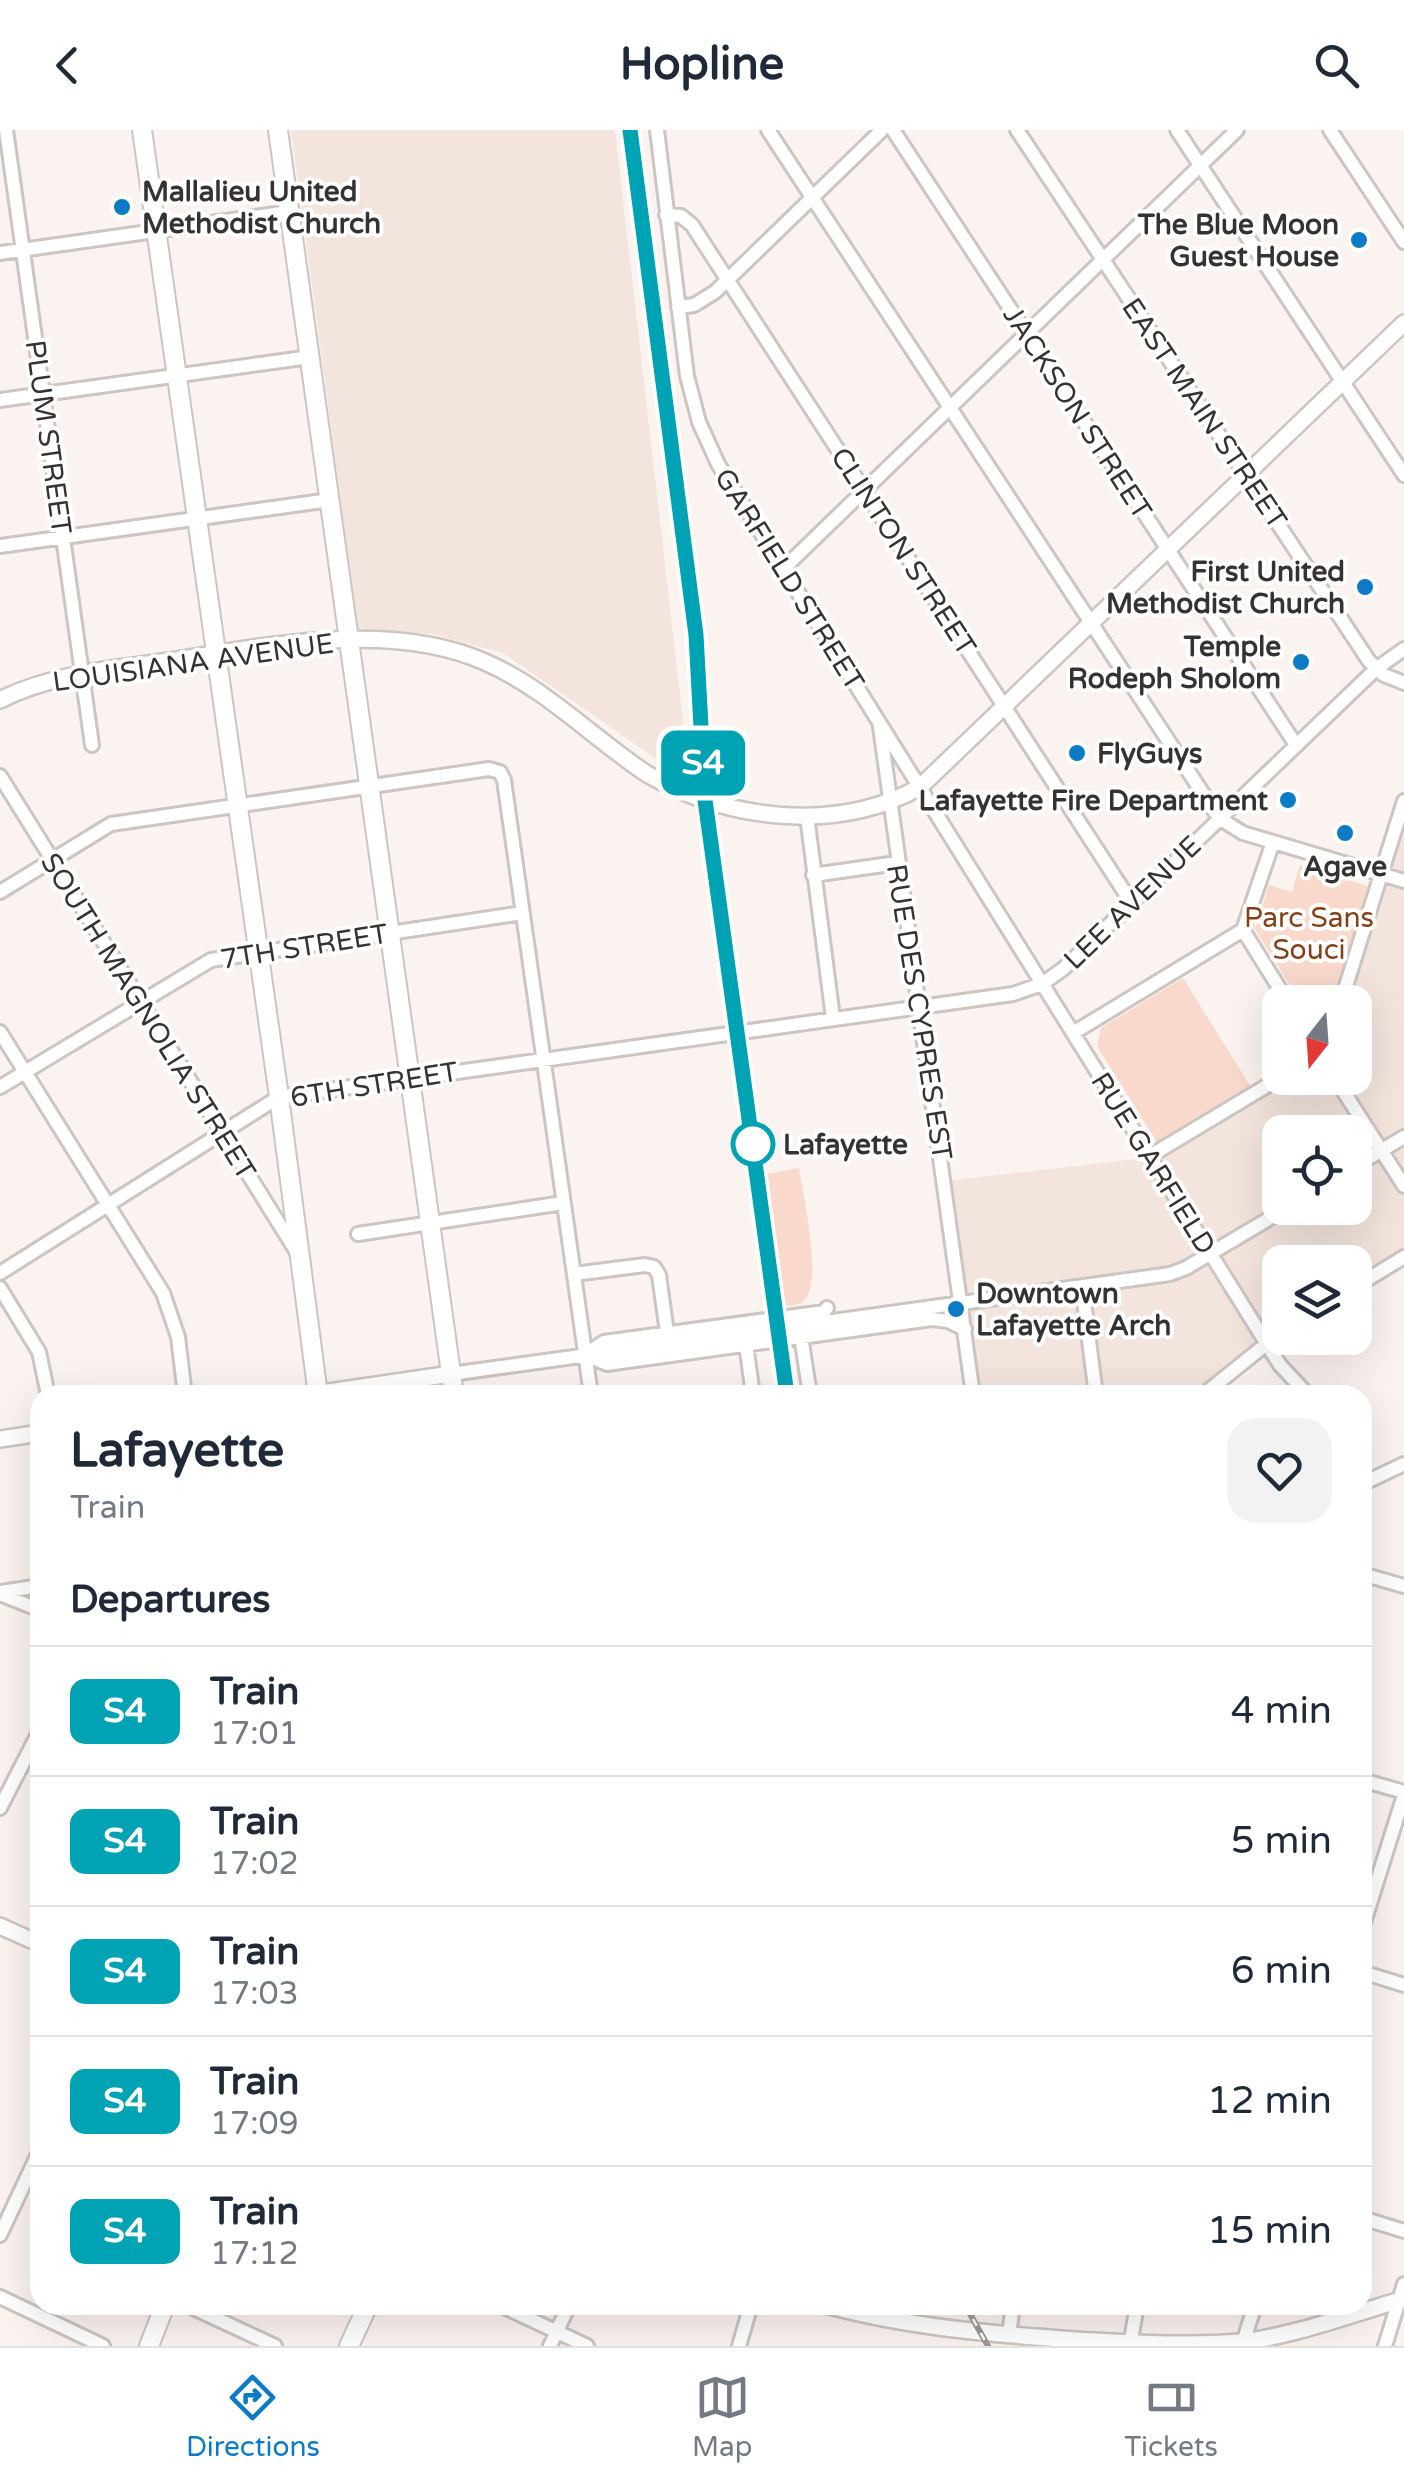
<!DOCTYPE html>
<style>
:root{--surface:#fff;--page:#f2f2f3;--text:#1f2937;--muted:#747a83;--line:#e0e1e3;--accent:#0c7bc5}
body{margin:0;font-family:"Varela Round",sans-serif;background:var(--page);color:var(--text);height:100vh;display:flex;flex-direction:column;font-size:38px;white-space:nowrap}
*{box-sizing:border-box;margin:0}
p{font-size:32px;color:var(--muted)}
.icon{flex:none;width:55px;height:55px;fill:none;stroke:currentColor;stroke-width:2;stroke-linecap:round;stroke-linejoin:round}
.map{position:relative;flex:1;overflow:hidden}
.sheet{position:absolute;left:30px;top:1255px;width:1342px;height:930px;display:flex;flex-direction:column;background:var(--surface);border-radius:30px;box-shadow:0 10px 40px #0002}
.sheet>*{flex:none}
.badge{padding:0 20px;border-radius:15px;font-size:35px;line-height:65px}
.needle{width:65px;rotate:197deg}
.controls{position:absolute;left:1262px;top:855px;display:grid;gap:20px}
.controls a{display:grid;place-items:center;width:110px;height:110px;border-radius:20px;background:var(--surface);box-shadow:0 10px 40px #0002;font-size:50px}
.map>.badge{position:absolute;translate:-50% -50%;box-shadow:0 0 0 5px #fff}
h2{padding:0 40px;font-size:38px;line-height:90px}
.round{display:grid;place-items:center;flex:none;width:105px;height:105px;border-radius:30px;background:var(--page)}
.overview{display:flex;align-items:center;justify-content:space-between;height:170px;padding:0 40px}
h1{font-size:48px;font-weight:700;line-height:75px}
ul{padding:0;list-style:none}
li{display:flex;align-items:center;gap:30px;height:130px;padding:0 40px;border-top:2px solid var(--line)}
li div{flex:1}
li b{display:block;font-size:38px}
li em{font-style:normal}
li .badge{min-width:110px;font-weight:700;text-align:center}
header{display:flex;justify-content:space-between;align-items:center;height:130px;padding:0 40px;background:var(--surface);font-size:45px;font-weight:700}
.tabs{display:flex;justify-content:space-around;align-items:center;height:140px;border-top:2px solid var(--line);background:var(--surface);font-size:28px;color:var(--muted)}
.tabs a{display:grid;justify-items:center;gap:5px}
.tabs .current{color:var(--accent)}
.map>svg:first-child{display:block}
.built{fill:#f3e4dd;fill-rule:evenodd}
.green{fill:#f8d9cb}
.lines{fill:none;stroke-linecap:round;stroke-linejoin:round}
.minor-casing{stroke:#ccc5c1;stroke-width:18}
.major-casing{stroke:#ccc5c1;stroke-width:20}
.highway-casing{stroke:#ccc5c1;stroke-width:22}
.minor{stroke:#fff;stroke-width:12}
.major{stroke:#fff;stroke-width:15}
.highway{stroke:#fff;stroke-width:18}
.rail-casing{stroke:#9d9795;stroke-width:6}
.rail{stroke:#fff;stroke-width:2.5;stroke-dasharray:8;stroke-linecap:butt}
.line-casing{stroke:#fff;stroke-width:22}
.line{stroke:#00a3b4;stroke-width:15}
.poi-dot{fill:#0c7bc5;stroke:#fff;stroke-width:4}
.stop-dot{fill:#fff;stroke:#00a3b4;stroke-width:5}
.labels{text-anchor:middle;stroke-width:8;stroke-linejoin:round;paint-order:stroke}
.poi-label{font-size:28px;font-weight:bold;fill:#353231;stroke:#fff;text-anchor:end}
.street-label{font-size:28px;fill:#353231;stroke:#fff}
.park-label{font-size:28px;fill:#843f17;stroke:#fff}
.stop-label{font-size:28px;font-weight:bold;fill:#353231;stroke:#fff;text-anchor:start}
</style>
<header><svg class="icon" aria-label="back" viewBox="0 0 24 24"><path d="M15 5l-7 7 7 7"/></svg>Hopline<svg class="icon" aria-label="search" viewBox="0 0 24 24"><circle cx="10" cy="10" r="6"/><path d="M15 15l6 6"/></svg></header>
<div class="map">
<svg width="1404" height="2216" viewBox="0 0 1404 2216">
<rect width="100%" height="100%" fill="#fbf3f0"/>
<path class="built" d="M291 0H615L689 643 654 627 503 523 433 504 358 498Z
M1404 677V1120L1355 1150V1132H1280V1196L1192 1265H979L947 1051 1162 1026 1289 948H1355V872H1344ZM1280 1002H1355V1078H1280Z"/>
<path class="green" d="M1300 735 1368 756 1333 872H1300L1255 799 1269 755 1292 762Z
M1183 848 1251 957 1158 1014 1097 916 1101 898Z
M799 1038C803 1066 822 1145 806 1168 801 1176 792 1175 784 1176L767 1044Z"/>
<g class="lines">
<g class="minor-casing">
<path id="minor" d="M6 0 92 615
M657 0 687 246 699 292 718 334 1280 1235 1308 1265
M768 0 1219 688 1243 703 1404 751
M893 0 1296 615
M1017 0 1369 531 1384 545 1404 553
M1177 0 1404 345
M1330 0 1404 112
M666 85 681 86 692 95 1131 772
M0 123 289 82
M678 177 694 175 715 162 882 0
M0 270 310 227
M0 416 330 370
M784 438 1237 0
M880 597 973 1265
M0 646 298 1124
M807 686 833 888
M813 745 897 733
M0 762 111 694 489 639 500 642 504 650 591 1265
M1243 800 1288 872
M1341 872 1404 671
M0 902 163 1163 178 1207 185 1265
M1073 903 1243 800 1273 712
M1335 948 1404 1056
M0 957 211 830 522 783
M1150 1026 1280 948
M1355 1036 1404 1007
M358 1104 563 1073
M0 1143 279 967 1013 864 1042 854 1063 839 1376 539 1404 519
M574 1144 645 1135 654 1137 659 1145 667 1203
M1082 1156 1096 1265
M1355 1157 1404 1127
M0 1158 39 1222 48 1265
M801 1206 810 1265
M746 1214 753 1265
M587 1223 604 1212 824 1182 827 1178
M585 1225 607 1234 932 1189 948 1191 965 1199
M451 1244 1170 1144 1186 1138 1287 1078
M1203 1265 1280 1203
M1362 1354 1404 1334
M1362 1444 1404 1456
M0 1462 40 1456
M0 1464 40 1480
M1362 1650 1404 1662
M0 1678 40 1600
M1362 1799 1404 1665
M1362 1842 1404 1855
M1362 2088 1404 2101
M0 2105 40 2020
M0 2167 103 2216
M187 2175 275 2216
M500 2175 587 2216
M1009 2205 1013 2175
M550 2216 569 2175
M739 2216 751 2175
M1130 2216 1137 2175
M1242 2216 1255 2175
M1385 2216 1404 2154"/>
</g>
<g class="major-casing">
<path id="major" d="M0 570C51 544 113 539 170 531 267 516 391 490 485 532 545 558 593 608 647 644 728 690 836 704 920 657L1404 193
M308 1265 451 1244
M0 1309 40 1303
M0 1796 40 1814
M826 2175C908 2197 991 2204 1075 2210 1130 2213 1187 2216 1242 2212 1297 2205 1351 2184 1404 2169"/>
</g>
<g class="highway-casing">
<path id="highway" d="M142 0 279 967 318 1265
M278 0 454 1265
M149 2216 165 2175
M349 2216 368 2175"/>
</g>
<use href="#minor" class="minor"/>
<use href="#major" class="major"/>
<use href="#highway" class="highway"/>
<g class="rail-casing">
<path id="rail" d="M629 0 696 505 705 671 787 1265
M965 2175 988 2216"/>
</g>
<use href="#rail" class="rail"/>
</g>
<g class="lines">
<g class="line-casing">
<path id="line" d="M630 0 696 505 705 670 787 1265"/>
</g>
<use href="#line" class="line"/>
</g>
<g class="poi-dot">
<circle cx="122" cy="77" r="10"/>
<circle cx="1359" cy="110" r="10"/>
<circle cx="1365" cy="457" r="10"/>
<circle cx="1301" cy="532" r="10"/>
<circle cx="1077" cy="623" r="10"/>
<circle cx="1288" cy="670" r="10"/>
<circle cx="1345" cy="703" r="10"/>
<circle cx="956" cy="1179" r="10"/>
</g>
<circle class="stop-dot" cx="753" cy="1014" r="20"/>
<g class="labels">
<g class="poi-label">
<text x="142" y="71" text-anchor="start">Mallalieu United<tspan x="142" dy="32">Methodist Church</tspan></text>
<text x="1339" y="104">The Blue Moon<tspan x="1339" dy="32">Guest House</tspan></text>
<text x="1345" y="451">First United<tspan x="1345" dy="32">Methodist Church</tspan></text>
<text x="1281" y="526">Temple<tspan x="1281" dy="32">Rodeph Sholom</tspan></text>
<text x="1097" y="633" text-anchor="start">FlyGuys</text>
<text x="1268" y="680">Lafayette Fire Department</text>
<text x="1345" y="746" text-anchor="middle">Agave</text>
<text x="976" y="1173" text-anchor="start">Downtown<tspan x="976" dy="32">Lafayette Arch</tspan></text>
</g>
<g class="street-label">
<text transform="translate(1078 282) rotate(57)" y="10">JACKSON STREET</text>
<text transform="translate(1205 283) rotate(56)" y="10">EAST MAIN STREET</text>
<text transform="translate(49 307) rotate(82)" y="10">PLUM STREET</text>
<text transform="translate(904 421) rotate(57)" y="10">CLINTON STREET</text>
<text transform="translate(790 449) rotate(58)" y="10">GARFIELD STREET</text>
<text transform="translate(193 532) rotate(-8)" y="10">LOUISIANA AVENUE</text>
<text transform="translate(1132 772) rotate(-44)" y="10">LEE AVENUE</text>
<text transform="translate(304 816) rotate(-9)" y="10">7TH STREET</text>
<text transform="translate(920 882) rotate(81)" y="10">RUE DES CYPRES EST</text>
<text transform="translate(149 886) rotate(58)" y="10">SOUTH MAGNOLIA STREET</text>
<text transform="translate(374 954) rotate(-9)" y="10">6TH STREET</text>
<text transform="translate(1154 1033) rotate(58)" y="10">RUE GARFIELD</text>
</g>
<g class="park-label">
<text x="1309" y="797">Parc Sans<tspan x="1309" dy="32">Souci</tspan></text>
</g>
<g class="stop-label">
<text x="783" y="1024">Lafayette</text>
</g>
</g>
</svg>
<div class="controls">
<a><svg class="needle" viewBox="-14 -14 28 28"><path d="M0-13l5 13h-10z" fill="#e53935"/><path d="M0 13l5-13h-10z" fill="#747a83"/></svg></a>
<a><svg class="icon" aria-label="locate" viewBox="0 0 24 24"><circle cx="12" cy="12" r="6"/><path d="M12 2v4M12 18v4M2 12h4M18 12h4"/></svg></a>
<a><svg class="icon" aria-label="layers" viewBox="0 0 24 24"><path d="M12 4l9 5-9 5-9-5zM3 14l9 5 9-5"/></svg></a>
</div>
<b class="badge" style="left:703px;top:633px;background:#00a3b4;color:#fff">S4</b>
<section class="sheet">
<div class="overview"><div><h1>Lafayette</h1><p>Train</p></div><a class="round"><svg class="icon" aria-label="heart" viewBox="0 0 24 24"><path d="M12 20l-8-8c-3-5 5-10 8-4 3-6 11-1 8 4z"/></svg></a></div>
<h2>Departures</h2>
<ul>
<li><span class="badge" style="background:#00a3b4;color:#fff">S4</span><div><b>Train</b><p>17:01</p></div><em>4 min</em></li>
<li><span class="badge" style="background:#00a3b4;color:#fff">S4</span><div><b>Train</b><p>17:02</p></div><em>5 min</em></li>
<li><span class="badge" style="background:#00a3b4;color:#fff">S4</span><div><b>Train</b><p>17:03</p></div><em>6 min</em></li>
<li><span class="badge" style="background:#00a3b4;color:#fff">S4</span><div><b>Train</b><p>17:09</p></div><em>12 min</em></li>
<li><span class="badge" style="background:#00a3b4;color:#fff">S4</span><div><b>Train</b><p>17:12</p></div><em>15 min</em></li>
</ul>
</section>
</div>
<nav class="tabs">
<a class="current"><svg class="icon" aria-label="directions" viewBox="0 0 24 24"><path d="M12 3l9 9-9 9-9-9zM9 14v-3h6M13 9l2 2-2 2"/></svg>Directions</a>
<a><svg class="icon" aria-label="map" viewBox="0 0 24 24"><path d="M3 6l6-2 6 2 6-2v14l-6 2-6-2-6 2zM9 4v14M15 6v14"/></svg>Map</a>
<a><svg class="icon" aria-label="tickets" viewBox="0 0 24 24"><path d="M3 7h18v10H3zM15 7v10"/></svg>Tickets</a>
</nav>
